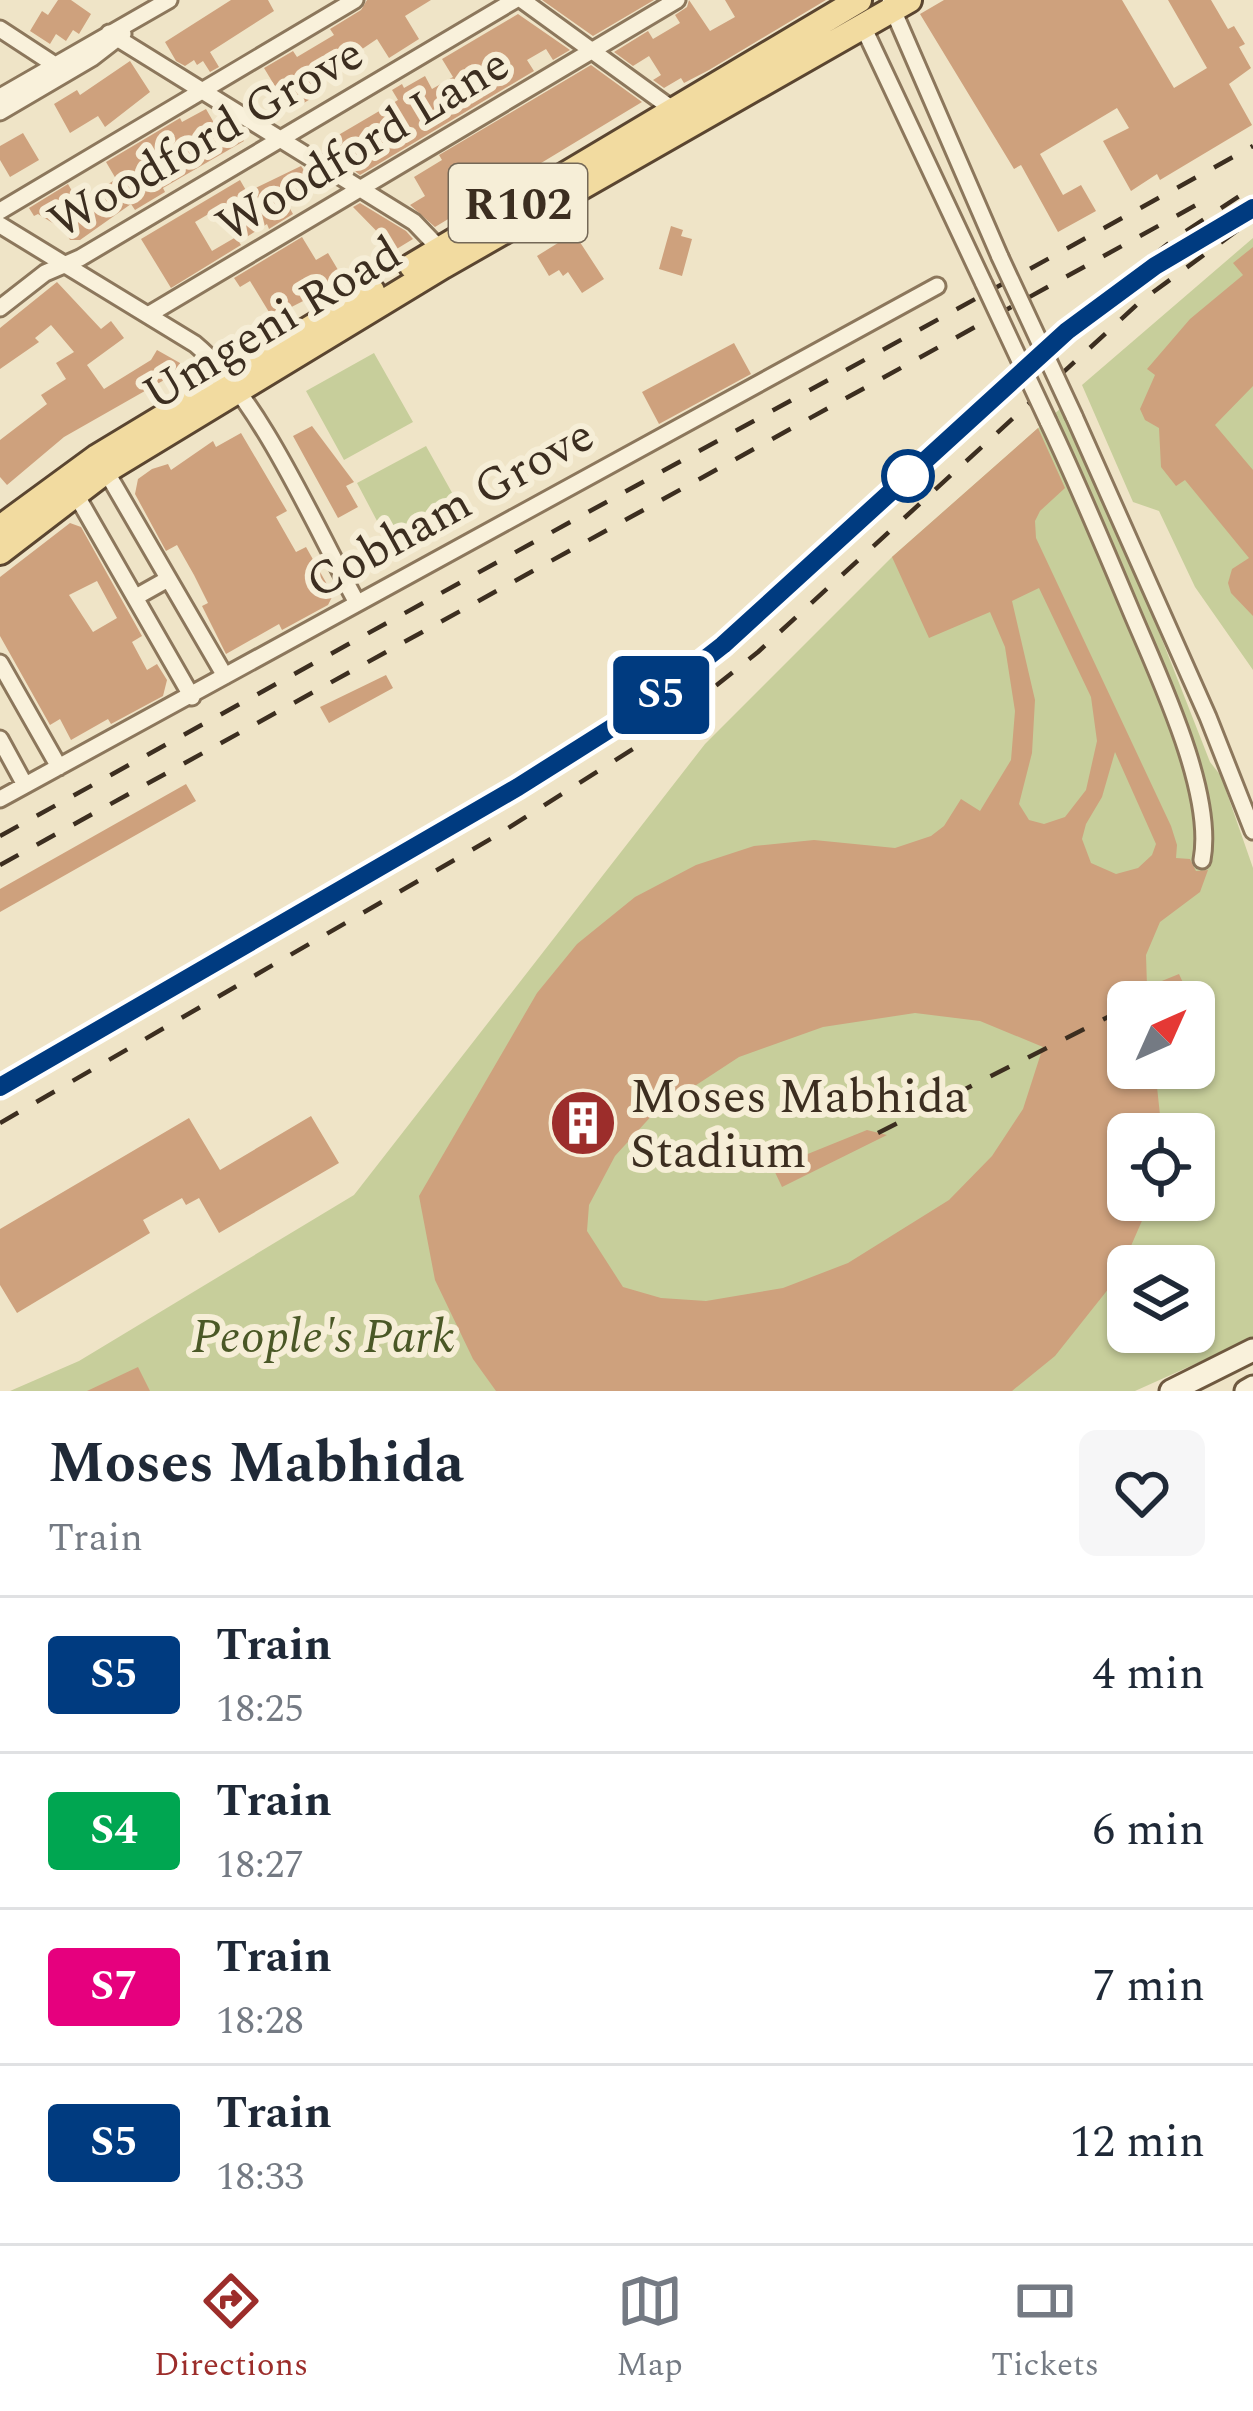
<!DOCTYPE html>
<style>
:root{--surface:#fff;--page:#f6f6f7;--text:#1f2937;--muted:#747a83;--line:#e0e1e3;--accent:#9c2d2b}
body{margin:0;font-family:Spectral,serif;background:var(--page);color:var(--text);height:100vh;display:flex;flex-direction:column;font-size:45px;white-space:nowrap}
*{box-sizing:border-box;margin:0}
p{font-size:39px;color:var(--muted)}
.icon{flex:none;width:66px;height:66px;fill:none;stroke:currentColor;stroke-width:2;stroke-linecap:round;stroke-linejoin:round}
.map{position:relative;height:1391px;overflow:hidden}
.sheet{display:flex;flex-direction:column;background:var(--surface);flex:1}
.sheet>*{flex:none}
.badge{padding:0 24px;border-radius:9px;font-size:42px;line-height:78px}
.needle{width:78px;rotate:45deg}
.controls{position:absolute;left:1107px;top:981px;display:grid;gap:24px}
.controls a{display:grid;place-items:center;width:108px;height:108px;border-radius:18px;background:var(--surface);box-shadow:0 3px 9px #0004;font-size:60px}
.map>.badge{position:absolute;translate:-50% -50%;box-shadow:0 0 0 6px #fff}
.round{display:grid;place-items:center;flex:none;width:126px;height:126px;border-radius:18px;background:var(--page)}
.summary{display:flex;align-items:center;justify-content:space-between;height:204px;padding:0 48px}
h1{font-size:57px;font-weight:700;line-height:90px}
ul{padding:0;list-style:none}
li{display:flex;align-items:center;gap:36px;height:156px;padding:0 48px;border-top:3px solid var(--line)}
li div{flex:1}
li b{display:block;font-size:45px}
li em{font-style:normal}
li .badge{min-width:132px;font-weight:700;text-align:center}
.tabs{display:flex;justify-content:space-around;align-items:center;height:168px;border-top:3px solid var(--line);background:var(--surface);font-size:33px;color:var(--muted)}
.tabs a{display:grid;justify-items:center;gap:6px}
.tabs .current{color:var(--accent)}
.map>svg:first-child{display:block}
.green{fill:#c7ce9b;fill-rule:evenodd}
.building{fill:#cea17d;fill-rule:evenodd}
.lines{fill:none;stroke-linecap:round;stroke-linejoin:round}
.street-casing{stroke:#8c775c;stroke-width:21}
.secondary-casing{stroke:#6e583f;stroke-width:27}
.primary-casing{stroke:#5a4530;stroke-width:30}
.street{stroke:#f9f1db;stroke-width:15}
.secondary{stroke:#f9f1db;stroke-width:21}
.primary{stroke:#f2dba0;stroke-width:24}
.rail{stroke:#3c2e20;stroke-width:4.5;stroke-dasharray:21 21;stroke-linecap:butt}
.street-bridge-casing{stroke:#8c775c;stroke-width:21;stroke-linecap:butt}
.street-bridge{stroke:#f9f1db;stroke-width:15}
.line-casing{stroke:#fff;stroke-width:27}
.line{stroke:#003b80;stroke-width:18}
.stop-dot{fill:#fff;stroke:#003b80;stroke-width:6}
.labels{text-anchor:middle;stroke-width:12;stroke-linejoin:round;paint-order:stroke}
.shield{fill:#f6eed7;stroke:#746857;stroke-width:3}
.shield-label{font-size:45px;font-weight:bold;fill:#3c2e20}
.street-label{font-size:48px;fill:#3c2e20;stroke:#f6eed7}
.poi-label{font-size:48px;fill:#3c2e20;stroke:#f6eed7;text-anchor:start}
.park-label{font-size:48px;font-style:italic;fill:#4a5826;stroke:#f6eed7}
</style>
<div class="map">
<svg width="1253" height="1391" viewBox="0 0 1253 1391">
<rect width="100%" height="100%" fill="#efe4c7"/>
<path class="green" d="M1253 238V670L1195 587 1159 511 1133 502 1082 385Z
M374 353 413 422 344 460 306 391Z
M1060 409 1150 609 1210 762 1221 776 1253 868V1338L1135 1391H10L79 1361 354 1195 705 744 892 557ZM1128 1002H1194V1068H1128ZM1128 1134H1194V1200H1128ZM1128 1266H1194V1332H1128Z
M426 446 465 516 395 555 357 483Z"/>
<path class="building" d="M58 0H71L91 14 79 34 73 30 66 41 56 34 50 44 30 31 42 11 48 15Z
M231 0H268L274 11 210 52 219 67 210 72 203 61 197 65 194 60 185 66 176 61 165 42Z
M367 0H431L405 16 419 39 389 58 377 39 312 83 319 94 290 111 264 68 293 51 297 57 334 35 330 29 361 10Z
M542 0H654L593 36Z
M689 0 710 31 735 17 725 0H826L709 70 684 83 681 78 664 88 653 80 661 75 649 56 633 66 614 52 648 31 653 39 680 23 675 15 687 7Z
M944 0H1122L1174 88 1207 68 1168 0H1211L1228 29 1234 26 1245 44 1239 47 1251 68 1229 84 1252 125 1160 180 1157 174 1131 191 1103 141 1129 128 1117 108 1040 154 1063 195 1081 185 1096 211 1058 232 1021 165 1014 169 920 14Z
M518 14 570 50 553 60 546 49 527 60 534 71 360 175 356 172 335 137 398 100 392 90 402 84 404 88 425 76 432 89 453 77 442 59Z
M130 61 150 92 105 127 98 116 70 133 54 104 77 90 80 95Z
M591 65 642 102 435 227 410 205 425 196 414 177 442 160 439 155Z
M206 109 221 135 236 126 244 141 163 188 165 192 135 210 131 204 80 240H70L60 222 56 225 38 214 34 216 29 208 68 184 76 198 87 191 90 196 116 179 106 162 180 118 182 122Z
M23 133 39 160 10 177 0 160V146Z
M301 166 317 189 288 205 293 214 269 229 267 224 245 238 228 210 225 211 222 206 195 222 212 251 236 237 241 245 171 288 141 239 240 180 247 192Z
M360 203 406 231 413 239 395 250 353 207Z
M671 226 683 230 681 236 692 239 682 276 659 269Z
M574 233 604 279 582 293 568 272 563 276 559 270 549 276 537 256Z
M302 237 316 260 328 253 344 280 272 317 250 281 240 287 234 278Z
M1253 247V386L1215 425 1253 470V616L1231 593 1228 583 1232 569 1249 558 1185 480 1176 486 1161 467 1159 428 1145 420 1140 409 1155 375 1147 369 1190 319 1243 275 1233 263Z
M57 282 101 329 111 321 124 338 87 365 104 389 151 360 157 350 180 363V371L64 437 7 485 0 477V440L47 404 41 395 66 379 56 363 74 352 51 325 35 338 39 342 0 369V328Z
M734 343 751 374 659 424 642 392Z
M312 426 354 482 346 486 358 507 338 518 293 436Z
M1038 428 1065 488 1040 511 1035 521 1036 538 1171 826 1177 845 1176 858 1190 859 1196 871 1208 870 1200 892 1160 922 1146 955 1147 987 1179 974 1185 987 1164 1002H1128V1068H1155L1162 1134H1128V1200H1151L1117 1278 1055 1356 1012 1391H496L473 1359 435 1280 419 1196 537 993 577 944 635 897 696 865 754 846 814 840 895 848 931 836 944 826 961 799 980 811 1011 760 1015 711 1005 647 990 612 929 638 892 557ZM1039 588 1091 697 1097 741 1086 790 1065 817 1044 824 1029 820 1019 804 1032 753 1035 700 1012 601ZM1115 752 1156 844 1152 855 1138 868 1116 874 1091 863 1082 839 1086 824 1102 797ZM915 1013 980 1021 1043 1047 1023 1109 992 1156 949 1200 848 1263 783 1288 706 1301 661 1298 623 1287 587 1231 589 1205 615 1156 655 1112 739 1057 823 1027Z
M241 433 287 511 276 517 296 552 306 547 333 595 328 605 315 612 282 630 279 624 226 654 202 606 208 603 194 575 177 545 166 551 135 494 138 479 152 469 168 464 171 470 213 441 216 447Z
M70 523 81 527 142 636 132 642 147 670 157 664 167 680 163 696 111 724 108 719 71 740 60 719 50 725 0 636V577ZM97 581 117 618 93 632 69 595Z
M386 675 393 688 329 723 320 707Z
M186 784 196 801 0 912V889Z
M311 1116 339 1163 219 1233 199 1198 186 1205 182 1198 143 1220 150 1233 17 1313 0 1285V1229L189 1118 220 1170Z
M867 1130 887 1135 782 1187 773 1168Z
M138 1367 150 1391H87Z"/>
<g class="lines">
<g class="street-casing">
<path id="street" d="M522 0 675 111
M890 3 1000 257
M0 29 55 65
M109 33 414 222 440 249
M867 35 984 284
M0 97 169 0
M0 112 92 58 123 34
M0 211 355 0
M0 225 195 344C260 398 314 525 356 601
M0 308 45 273 80 258 515 0
M148 315 677 0
M1074 416 1208 717 1253 831
M1048 421C1077 482 1103 544 1129 606 1156 671 1215 791 1202 860
M103 466 225 676
M74 491 192 697
M136 597 168 579
M0 663 59 767
M0 739 25 785
M0 799 937 286"/>
</g>
<g class="secondary-casing">
<path id="secondary" d="M1171 1391 1253 1350
M1246 1391 1253 1387"/>
</g>
<g class="primary-casing">
<path id="primary" d="M412 266 859 0
M0 528 97 457 372 291
M0 552 107 470 443 266 909 0"/>
</g>
<use href="#street" class="street"/>
<use href="#secondary" class="secondary"/>
<use href="#primary" class="primary"/>
<path class="rail" d="M0 836 1253 146
M0 865 1198 204
M1139 1002 1174 984
M0 1088 490 803 640 710 723 645 1122 280 1174 239 1253 187
M0 1123 494 837 652 737 758 652 1141 301 1253 219
M878 1133 1128 1007"/>
<g class="street-bridge-casing">
<path id="street-bridge" d="M1000 257 1074 416
M984 284 1048 421"/>
</g>
<use href="#street-bridge" class="street-bridge"/>
</g>
<g class="lines">
<g class="line-casing">
<path id="line" d="M0 1087 518 787 640 710 723 645 1067 331 1155 266 1253 208"/>
</g>
<use href="#line" class="line"/>
</g>
<defs>
<g id="building-disc" transform="scale(3.45)"><circle r="9.5" fill="#9c2d2b" stroke="#f6eed7"/><path d="M-4-6H4V6H1V3H-1V6H-4ZM-2.5-4.3h1.7v1.8h-1.7ZM.8-4.3h1.7v1.8H.8ZM-2.5-1h1.7V.8h-1.7ZM.8-1h1.7V.8H.8Z" fill="#fff"/></g>
</defs>
<g fill-rule="evenodd">
<use href="#building-disc" x="583" y="1123"/>
</g>
<circle class="stop-dot" cx="908" cy="476" r="24"/>
<g class="labels">
<rect class="shield" x="449" y="164" width="138" height="78" rx="9"/>
<g class="shield-label">
<text x="518" y="219">R102</text>
</g>
<g class="street-label">
<text transform="translate(205 136) rotate(-30)" y="17">Woodford Grove</text>
<text transform="translate(362 143) rotate(-31)" y="17">Woodford Lane</text>
<text transform="translate(271 322) rotate(-31)" y="17">Umgeni Road</text>
<text transform="translate(449 507) rotate(-29)" y="17">Cobham Grove</text>
</g>
<g class="poi-label">
<text x="630" y="1112">Moses Mabhida<tspan x="630" dy="55">Stadium</tspan></text>
</g>
<g class="park-label">
<text x="323" y="1352">People's Park</text>
</g>
</g>
</svg>
<div class="controls">
<a><svg class="needle" viewBox="-14 -14 28 28"><path d="M0-13l5 13h-10z" fill="#e53935"/><path d="M0 13l5-13h-10z" fill="#747a83"/></svg></a>
<a><svg class="icon" aria-label="locate" viewBox="0 0 24 24"><circle cx="12" cy="12" r="6"/><path d="M12 2v4M12 18v4M2 12h4M18 12h4"/></svg></a>
<a><svg class="icon" aria-label="layers" viewBox="0 0 24 24"><path d="M12 4l9 5-9 5-9-5zM3 14l9 5 9-5"/></svg></a>
</div>
<b class="badge" style="left:661px;top:695px;background:#003b80;color:#fff">S5</b>
</div>
<section class="sheet">
<div class="summary"><div><h1>Moses Mabhida</h1><p>Train</p></div><a class="round"><svg class="icon" aria-label="heart" viewBox="0 0 24 24"><path d="M12 20l-8-8c-3-5 5-10 8-4 3-6 11-1 8 4z"/></svg></a></div>
<ul>
<li><span class="badge" style="background:#003b80;color:#fff">S5</span><div><b>Train</b><p>18:25</p></div><em>4 min</em></li>
<li><span class="badge" style="background:#00a651;color:#fff">S4</span><div><b>Train</b><p>18:27</p></div><em>6 min</em></li>
<li><span class="badge" style="background:#e6007e;color:#fff">S7</span><div><b>Train</b><p>18:28</p></div><em>7 min</em></li>
<li><span class="badge" style="background:#003b80;color:#fff">S5</span><div><b>Train</b><p>18:33</p></div><em>12 min</em></li>
</ul>
</section>
<nav class="tabs">
<a class="current"><svg class="icon" aria-label="directions" viewBox="0 0 24 24"><path d="M12 3l9 9-9 9-9-9zM9 14v-3h6M13 9l2 2-2 2"/></svg>Directions</a>
<a><svg class="icon" aria-label="map" viewBox="0 0 24 24"><path d="M3 6l6-2 6 2 6-2v14l-6 2-6-2-6 2zM9 4v14M15 6v14"/></svg>Map</a>
<a><svg class="icon" aria-label="tickets" viewBox="0 0 24 24"><path d="M3 7h18v10H3zM15 7v10"/></svg>Tickets</a>
</nav>
